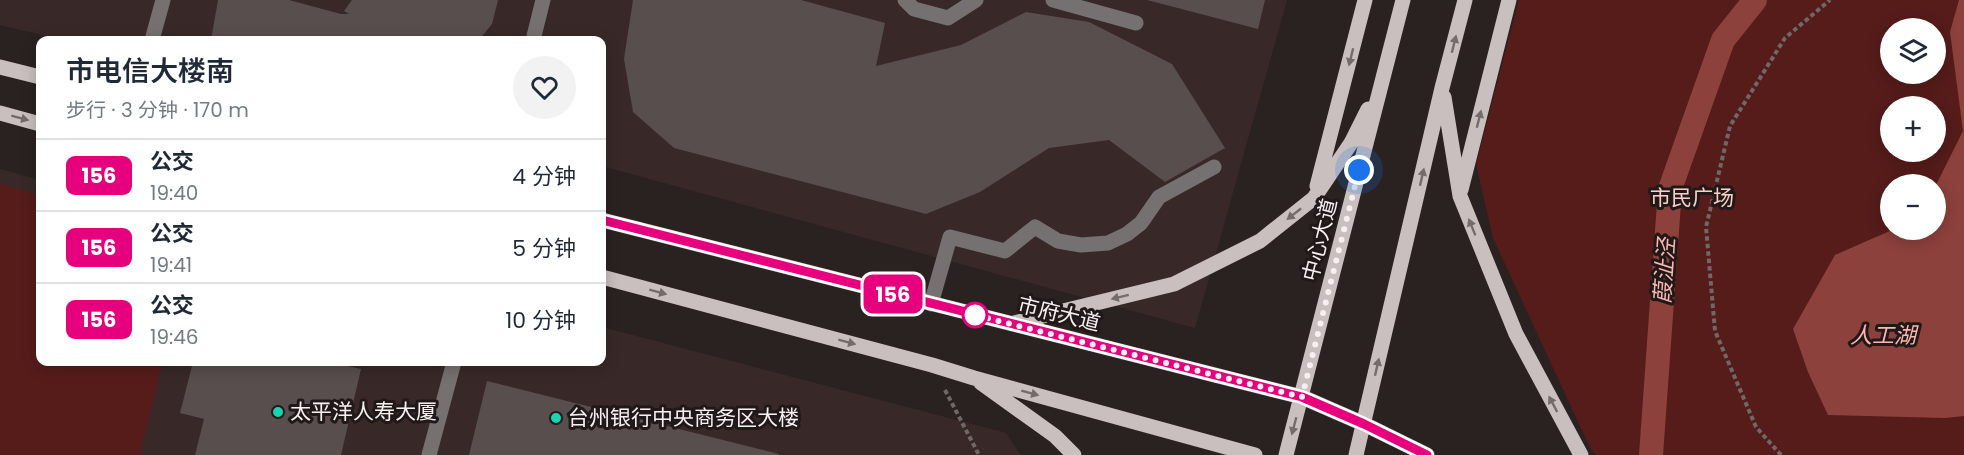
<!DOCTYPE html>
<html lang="zh">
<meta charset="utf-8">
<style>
:root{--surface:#fff;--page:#f2f2f3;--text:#1f2937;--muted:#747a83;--line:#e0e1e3}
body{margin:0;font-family:Poppins,"Noto Sans SC",sans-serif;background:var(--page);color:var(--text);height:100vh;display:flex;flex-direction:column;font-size:22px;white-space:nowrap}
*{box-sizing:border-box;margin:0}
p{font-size:20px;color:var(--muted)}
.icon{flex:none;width:33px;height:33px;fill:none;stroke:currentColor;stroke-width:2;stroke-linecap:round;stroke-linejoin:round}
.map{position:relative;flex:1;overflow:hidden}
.side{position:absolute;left:36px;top:36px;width:570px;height:330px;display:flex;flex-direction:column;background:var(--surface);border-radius:12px;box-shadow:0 3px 15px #0003}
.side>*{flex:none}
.badge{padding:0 12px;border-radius:9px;font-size:21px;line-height:39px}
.fabs{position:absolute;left:1880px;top:18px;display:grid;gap:12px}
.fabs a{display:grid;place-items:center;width:66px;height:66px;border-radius:50%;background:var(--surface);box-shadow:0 3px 15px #0003;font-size:30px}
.you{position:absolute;width:30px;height:30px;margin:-15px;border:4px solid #fff;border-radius:50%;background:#1a73e8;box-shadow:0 0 0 9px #1a73e833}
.map>.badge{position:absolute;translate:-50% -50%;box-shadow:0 0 0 3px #fff}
.round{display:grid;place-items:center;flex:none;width:63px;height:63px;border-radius:32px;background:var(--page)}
.head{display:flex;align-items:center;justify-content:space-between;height:102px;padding:0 30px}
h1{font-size:28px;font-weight:600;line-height:45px}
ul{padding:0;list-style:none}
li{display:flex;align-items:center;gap:18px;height:72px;padding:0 30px;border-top:2px solid var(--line)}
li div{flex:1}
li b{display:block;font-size:22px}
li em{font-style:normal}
li .badge{min-width:66px;font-weight:700;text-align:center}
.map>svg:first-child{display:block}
.built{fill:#382928}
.green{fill:#551c1a;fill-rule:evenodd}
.water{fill:#8d413c}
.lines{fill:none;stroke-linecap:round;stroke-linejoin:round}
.canal{stroke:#8d413c;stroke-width:24}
.building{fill:#574e4d}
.path{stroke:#6f6867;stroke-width:4;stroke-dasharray:4.5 3;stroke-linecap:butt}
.minor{stroke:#757171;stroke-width:15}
.major{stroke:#c8bfbe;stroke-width:15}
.oneway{fill:#746c6b}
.line-casing{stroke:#fff;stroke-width:14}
.line{stroke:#e6007e;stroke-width:9}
.walk{stroke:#f6f1f0;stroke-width:6;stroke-dasharray:0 10.8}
.stop-dot{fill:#fff;stroke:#e6007e;stroke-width:3}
.poi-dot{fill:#16d5b3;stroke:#201918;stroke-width:2}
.labels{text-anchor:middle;stroke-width:6;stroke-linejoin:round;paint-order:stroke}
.park-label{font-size:21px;fill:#fdcec9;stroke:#201918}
.street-label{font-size:21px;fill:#f6f1f0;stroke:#201918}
.poi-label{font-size:21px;fill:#f6f1f0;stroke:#201918;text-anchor:start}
.water-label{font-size:22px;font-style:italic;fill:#fbb6b0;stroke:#201918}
</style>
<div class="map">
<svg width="1964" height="455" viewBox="0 0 1964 455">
<rect width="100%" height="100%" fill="#2a2221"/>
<path class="built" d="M0 0H1287L1195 328 602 166V40H139L131 38 130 40H64L0 25Z
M0 169 40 180V362H602V327L1006 433 1021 455H0Z"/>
<path class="green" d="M1519 0H1964V455H1597L1591 450 1493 238 1476 164ZM1890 28H1935V74H1890ZM1890 106H1935V152H1890ZM1890 184H1935V230H1890Z
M0 184 40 195V362H163L140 455H0Z"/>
<path class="water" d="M1959 0H1964V416L1945 418 1828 415 1808 372 1793 329 1835 255 1892 230H1935V187L1963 131 1950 32Z"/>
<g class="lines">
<path class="canal" d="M1651 455 1670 189 1723 40 1755 0"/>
</g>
<path class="building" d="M218 0H289L341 14H349L344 11 352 0H498L492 24 479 40H211Z
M633 0H801L885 23 876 66 961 45 1026 12 1089 22 1172 64 1225 148 1165 182 1109 140 1049 148 980 192 926 214 674 148 633 112 624 59Z
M1147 0H1265L1258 29Z
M193 362H330L361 369 341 455H195L204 419 180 413Z
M487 381 779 454 778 455H469Z"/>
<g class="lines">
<path class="path" d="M945 390 979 455
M1781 455 1756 427 1715 331 1706 227 1730 126 1785 38 1830 0"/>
<path class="minor" d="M905 0 914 9 948 18 976 0
M1053 0 1136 23
M152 40 163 0
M533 40 543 0
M931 304 950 237 1005 251 1035 227 1058 241 1081 245 1108 243 1127 234 1141 223 1159 197 1214 167
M429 455 454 362"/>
<path class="major" d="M0 67 40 77
M1444 97 1460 196 1516 334 1581 455
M0 113 40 124
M1317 186 1365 0
M1461 190 1509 0
M602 220 1302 397 1364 424 1427 455
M602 277 932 365 974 378 1255 455
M1014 323 1174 284 1260 241 1314 198 1351 143 1368 109
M981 383 1055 436 1074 455
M1286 455 1403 0
M1356 455 1442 88 1465 0"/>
</g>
<defs><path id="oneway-solid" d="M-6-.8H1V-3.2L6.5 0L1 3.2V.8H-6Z" transform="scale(1.5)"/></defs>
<g class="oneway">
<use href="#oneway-solid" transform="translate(1454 44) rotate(-76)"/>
<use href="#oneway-solid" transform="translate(1351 57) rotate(104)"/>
<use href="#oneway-solid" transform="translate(20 118) rotate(15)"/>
<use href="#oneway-solid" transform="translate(1479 119) rotate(-76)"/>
<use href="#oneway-solid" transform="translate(1422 177) rotate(-77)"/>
<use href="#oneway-solid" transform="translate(1294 214) rotate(142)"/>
<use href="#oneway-solid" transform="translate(1472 227) rotate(-112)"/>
<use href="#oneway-solid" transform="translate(658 292) rotate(15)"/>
<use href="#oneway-solid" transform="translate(1120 297) rotate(166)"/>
<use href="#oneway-solid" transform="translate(847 342) rotate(15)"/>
<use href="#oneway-solid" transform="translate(1377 367) rotate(-77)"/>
<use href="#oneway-solid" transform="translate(1030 393) rotate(15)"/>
<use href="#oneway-solid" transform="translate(1553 404) rotate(-118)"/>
<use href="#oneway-solid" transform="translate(1294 426) rotate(105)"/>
</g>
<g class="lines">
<g class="line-casing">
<path id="line" d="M602 220 1302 397 1364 424 1427 455"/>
</g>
<use href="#line" class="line"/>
<path class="walk" d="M975 315 971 314 1302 397 1359 170"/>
</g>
<circle class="stop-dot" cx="975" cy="315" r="12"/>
<g class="poi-dot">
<circle cx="278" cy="412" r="6"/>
<circle cx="556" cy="418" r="6"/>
</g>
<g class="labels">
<g class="park-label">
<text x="1692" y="205">市民广场</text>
</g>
<g class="street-label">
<text transform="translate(1320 240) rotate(-76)" y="7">中心大道</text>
<text transform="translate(1059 314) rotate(14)" y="7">市府大道</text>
</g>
<g class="poi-label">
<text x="290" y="419">太平洋人寿大厦</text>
<text x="568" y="425">台州银行中央商务区大楼</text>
</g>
<g class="water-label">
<text transform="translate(1664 271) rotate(-86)" y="8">葭沚泾</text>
<text x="1883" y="343">人工湖</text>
</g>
</g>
</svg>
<div class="fabs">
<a><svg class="icon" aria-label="layers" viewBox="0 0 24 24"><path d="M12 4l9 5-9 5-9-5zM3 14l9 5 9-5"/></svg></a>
<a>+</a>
<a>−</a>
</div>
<div class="you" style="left:1359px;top:170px"></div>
<b class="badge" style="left:893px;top:294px;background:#e6007e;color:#fff">156</b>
<section class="side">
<div class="head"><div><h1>市电信大楼南</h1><p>步行 · 3 分钟 · 170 m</p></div><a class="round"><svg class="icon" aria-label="heart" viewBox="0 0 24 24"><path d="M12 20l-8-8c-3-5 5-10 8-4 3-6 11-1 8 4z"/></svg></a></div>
<ul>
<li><span class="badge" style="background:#e6007e;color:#fff">156</span><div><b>公交</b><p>19:40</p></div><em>4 分钟</em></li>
<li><span class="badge" style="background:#e6007e;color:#fff">156</span><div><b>公交</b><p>19:41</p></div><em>5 分钟</em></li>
<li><span class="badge" style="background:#e6007e;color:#fff">156</span><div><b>公交</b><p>19:46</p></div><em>10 分钟</em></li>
</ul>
</section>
</div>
